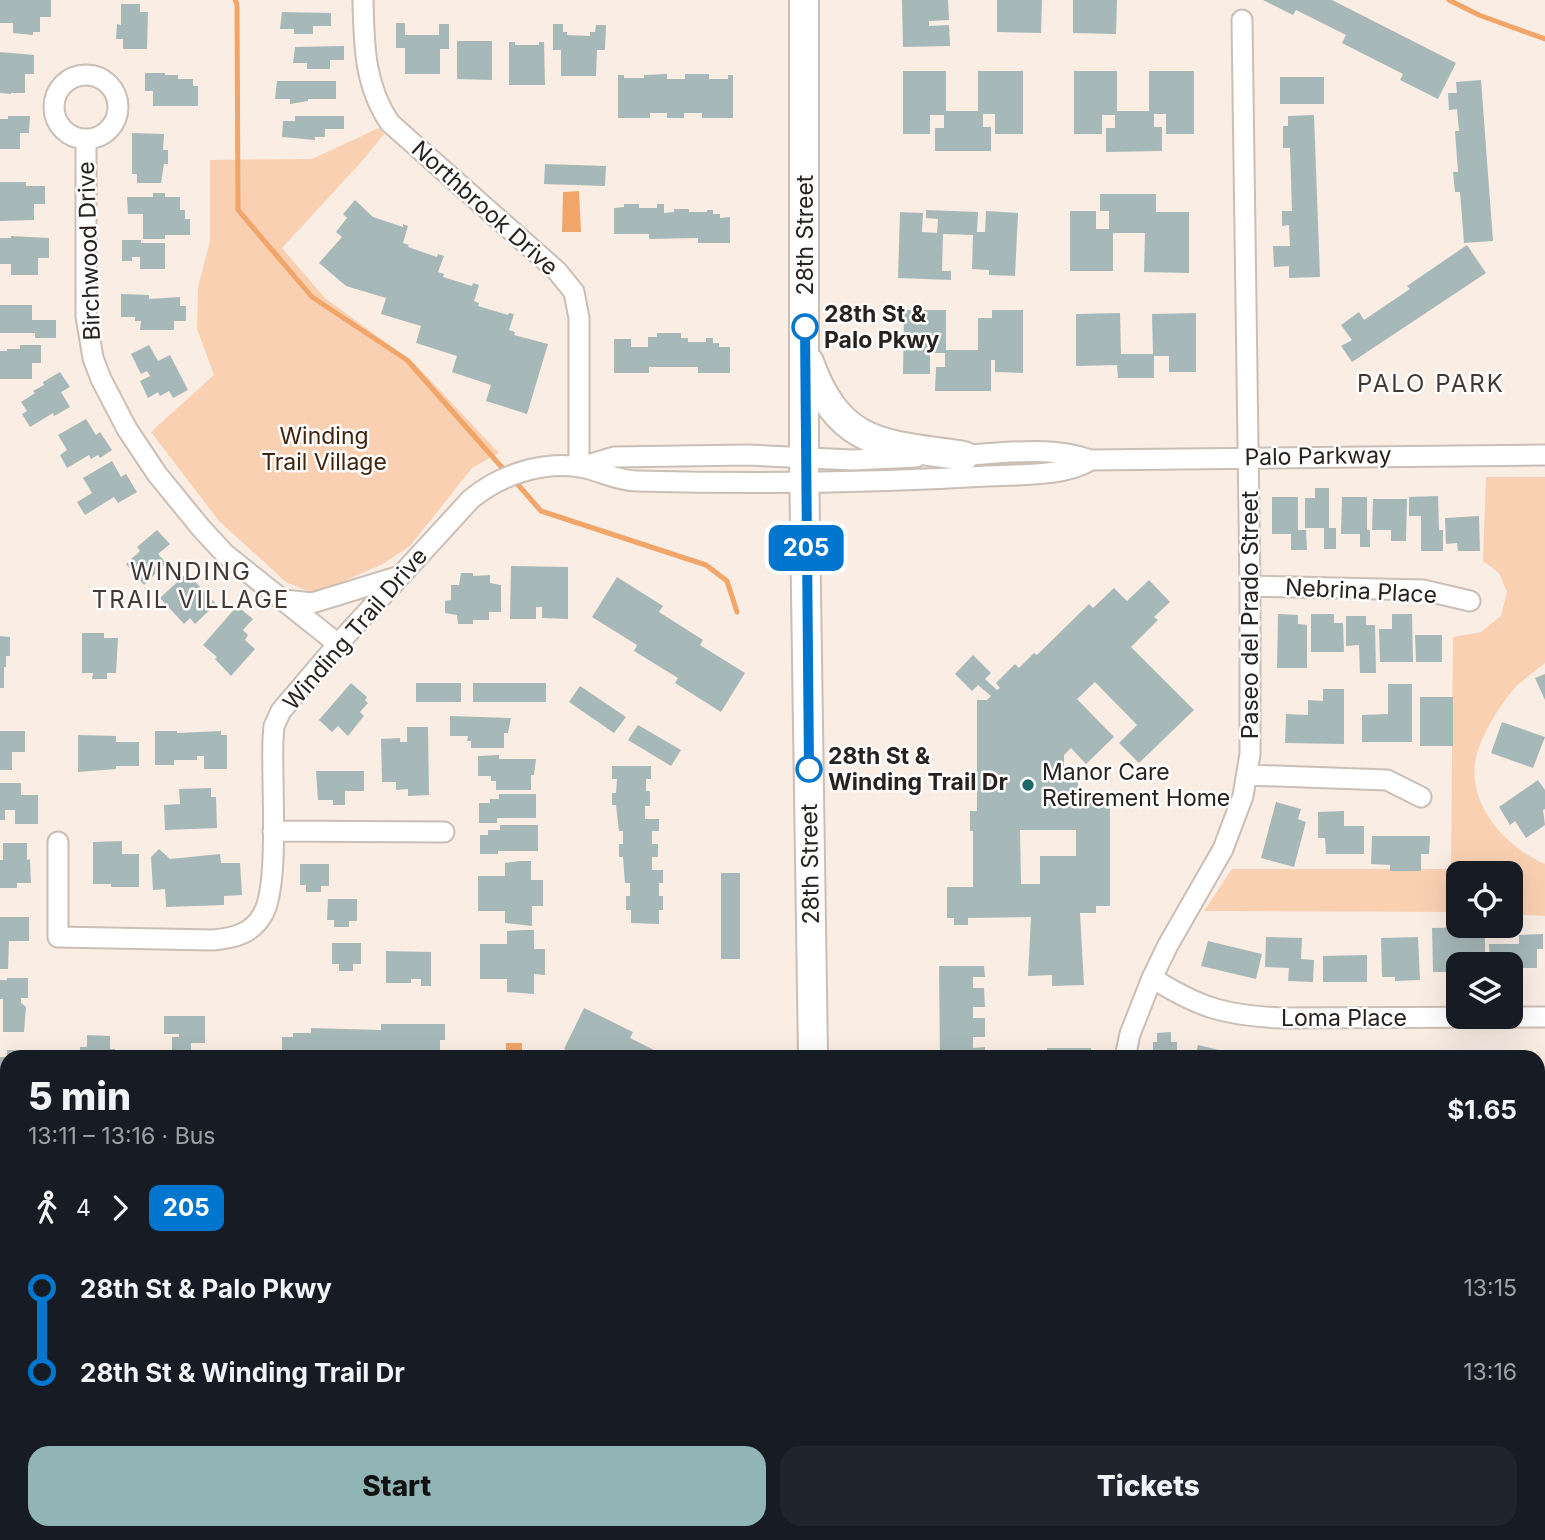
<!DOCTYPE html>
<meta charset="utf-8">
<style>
:root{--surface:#171b24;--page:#20242c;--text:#f1f3f6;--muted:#9ea1a6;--accent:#91b5b7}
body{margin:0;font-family:Inter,sans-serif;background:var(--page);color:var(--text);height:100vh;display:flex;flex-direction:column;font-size:26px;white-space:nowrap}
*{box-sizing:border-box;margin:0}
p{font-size:23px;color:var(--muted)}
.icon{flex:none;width:38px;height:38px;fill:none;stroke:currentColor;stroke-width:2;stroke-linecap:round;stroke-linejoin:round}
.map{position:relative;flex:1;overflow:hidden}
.panel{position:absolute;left:0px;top:1050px;width:1545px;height:490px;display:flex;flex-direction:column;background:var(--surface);border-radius:21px 21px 0 0;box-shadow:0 7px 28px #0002}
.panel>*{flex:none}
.badge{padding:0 14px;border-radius:10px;font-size:24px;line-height:46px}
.buttons{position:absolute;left:1446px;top:861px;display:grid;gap:14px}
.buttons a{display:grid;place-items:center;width:77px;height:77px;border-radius:14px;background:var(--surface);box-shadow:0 7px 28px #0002;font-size:35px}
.map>.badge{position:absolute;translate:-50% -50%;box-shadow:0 0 0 4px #fff}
.legs{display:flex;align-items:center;gap:10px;height:77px;padding:0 28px;font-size:23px}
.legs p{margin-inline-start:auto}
.overview{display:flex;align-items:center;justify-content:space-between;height:119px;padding:0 28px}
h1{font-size:38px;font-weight:800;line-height:52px}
.action{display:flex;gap:14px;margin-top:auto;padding:14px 28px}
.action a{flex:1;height:80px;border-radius:21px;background:var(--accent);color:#111;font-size:28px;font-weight:800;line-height:80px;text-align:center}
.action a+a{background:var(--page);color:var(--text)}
ul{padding:0 28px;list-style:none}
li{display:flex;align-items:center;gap:24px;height:84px;font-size:26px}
li i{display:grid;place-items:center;width:10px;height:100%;margin:0 9px;background:currentColor}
li i::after{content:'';width:18px;height:18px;margin:-9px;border:5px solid;border-radius:50%;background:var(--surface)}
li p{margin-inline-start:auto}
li:first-child i{background:linear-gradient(#0000 50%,currentColor 0)}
li:last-child i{background:linear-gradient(currentColor 50%,#0000 0)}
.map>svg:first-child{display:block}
.green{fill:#fad0b2}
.water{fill:#f1a569}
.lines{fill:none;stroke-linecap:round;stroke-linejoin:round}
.stream{stroke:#f1a569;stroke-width:5}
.building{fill:#a7b8b8;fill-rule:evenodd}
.minor-casing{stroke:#cbbeb5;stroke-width:23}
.highway-casing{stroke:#cbbeb5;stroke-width:32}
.minor{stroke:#fff;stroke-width:19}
.highway{stroke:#fff;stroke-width:28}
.line-1-casing{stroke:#fff;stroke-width:16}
.line-1{stroke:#0076ce;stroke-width:10}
.stop-1-dot{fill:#fff;stroke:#0076ce;stroke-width:3.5}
.poi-dot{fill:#1c696a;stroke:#fdfdfd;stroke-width:2.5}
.labels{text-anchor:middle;stroke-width:5;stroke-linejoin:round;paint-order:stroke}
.street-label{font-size:23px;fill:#27221f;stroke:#fdfdfd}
.stop-label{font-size:23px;font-weight:bold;fill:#27221f;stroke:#fdfdfd;text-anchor:start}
.park-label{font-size:23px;fill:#42240a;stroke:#fdfdfd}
.poi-label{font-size:23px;fill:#27221f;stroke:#fdfdfd;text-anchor:start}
.neighbourhood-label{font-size:24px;letter-spacing:2px;fill:#433932;stroke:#fdfdfd}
</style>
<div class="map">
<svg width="1545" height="1540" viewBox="0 0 1545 1540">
<rect width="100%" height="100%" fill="#faede4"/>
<path class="green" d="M379 128 384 134 363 160 282 248 325 298 414 363 499 453 472 468 410 546 381 565 314 594 286 582 219 521 151 432 214 375 197 329 198 287 210 241V160L312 159Z
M1486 477H1545V663C1534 672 1521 681 1512 691 1498 708 1477 742 1475 764 1470 809 1507 847 1545 864V916L1510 914V873H1458V912L1204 911 1232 869H1451L1453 637 1481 632 1501 616 1507 592 1499 573 1483 561Z"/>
<path class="water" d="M579 191 581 232H562L563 192Z
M506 1043H522V1057H506Z"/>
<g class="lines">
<path class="stream" d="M235 0 237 4 238 210 312 297 407 360 506 472
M1449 0 1479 15 1545 39
M513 479 541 511 706 565 727 581 737 612
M1116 1533 1120 1540"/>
</g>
<path class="building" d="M0 0H51V17H40V32H33V35L13 33V23H0Z
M902 0H948L949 20 929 21V26L949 25 950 46 903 47Z
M997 0H1042L1041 33 997 32Z
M1073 0H1117L1116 34 1073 33Z
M1263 0H1332L1456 63 1438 99 1400 80 1403 74 1342 43 1346 35 1296 10 1293 15Z
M121 4H140V12H148L147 49H123V39H116L117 24 121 25Z
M282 12 331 13V26H313V34H294V29H280Z
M396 23H405V35H439V24H449V49H440V74H405V48H396Z
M553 24H563V32H567V35L590 36V32H595L596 25H606L605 50H597L596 76H561V50H553Z
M457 41H492V80L457 79Z
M509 42H515V45H539V42H544L545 85H509Z
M344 46V60H330V69H307V63H293L295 47Z
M0 52 34 55V74H25V93H11V94L0 93Z
M903 71H946V111H978V71H1023V134H995V114H983V127H991V151H935V128H944V115H930V134H903Z
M1074 71H1117V111H1149V71H1194V134H1166V114H1154V127H1162V151L1106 152V128H1115V115H1102V134H1074Z
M145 73H165V75H178V79H193V86H198V106H153V91H145Z
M667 74V79H685V74H709V79H728V75H733V118H702V113H684V118H667V113H650V118H618V75H624V78H644V75Z
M1280 77H1324V104H1280Z
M1481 80 1493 241 1464 243 1460 192H1455L1453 172H1458L1455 131H1459L1457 109 1449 110 1448 93H1457L1456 82Z
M277 81H336V99H308V101L290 104V99H275Z
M1314 115 1320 277 1289 278V266L1274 267 1273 246H1290L1289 225 1282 226V211H1292L1290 148H1283V126H1288V116Z
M8 116H30L29 133H20V149H0V119H8Z
M295 116H344V129H325V137H315V140L282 137 283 121H295Z
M132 133 164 134 163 150H168V164H164L161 183H137V174H132Z
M545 164 606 166 605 186 544 184Z
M0 182H26V186H45V204H34V220L0 221Z
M153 193H165V197H180V210H185V219H190V235H165V239H143V214H128L127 197H153Z
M1100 194H1156V212H1189V273L1144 272 1145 233H1113V271H1070V211H1096V229H1109V211H1100Z
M355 200 373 217 403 227V224L408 226 403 243 409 245 408 247 437 257 438 254 444 256 438 272 444 274 443 277 472 286 473 283 479 285 474 301 479 303 478 306 508 315 509 313 514 314 509 330 515 332 514 335 548 344 527 414 486 401 491 385 452 372 457 356 416 343 421 326 381 314 386 298 346 286 319 263 342 237 336 232 347 218 343 214Z
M624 204H639V208H657V204H664V213L674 212V209H689V212H707V210H713V214H720V218L730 217V243H698V238L649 239V234H614V208L624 207Z
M926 210 978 212 977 232H985L986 211 1018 213 1015 276 989 275V270L972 269 973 235 943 234 942 271H951V280L898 278 900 212 923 213 922 232 937 233 938 219 926 218Z
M11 236 49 238V258H38V275H11V264H0V238H11Z
M122 240H141V243H165V269H140V257H132V261H122Z
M1467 245 1486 273 1352 362 1341 346 1352 340 1341 325 1359 312 1364 320 1410 289 1407 286Z
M121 294 149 295V299L180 297V306H186V321H174V330H140L141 321H135V317H121Z
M0 305H32V320H56V338H35V333H0Z
M904 310H946V350H978V318H992V310H1023V373L995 372V360H991V391H935L936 367H945V353H930V374H903Z
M1120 313 1121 354H1153L1152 314 1196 313V372H1169V356H1154V378H1118L1117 365 1076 366V314Z
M657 333H681V338H688V342H706V338H713V343H719V347H730V373H698V367H649V373H614V339H631V347H648V337H657Z
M20 345H41V363H32V379H0V351H7V349H20Z
M149 345 158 361 170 355 188 390 173 398 169 391 160 396 158 392 148 398 140 381 150 376 147 371 141 374 131 354Z
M60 372 70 387 61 392 70 407 54 416 53 413 30 427 22 414 27 411 21 402 35 393 33 391 44 385 43 382Z
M86 419 96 435 100 432 112 450 100 458 98 455 91 459 89 455 67 468 60 455 67 450 58 435Z
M112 461 121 477 126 474 137 492 118 503 114 497 85 515 77 502 92 493 83 478Z
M1315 488H1329V528H1336V549H1324V528H1305V498H1315Z
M1438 496 1439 530H1443V551H1421V516H1409V497Z
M1272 497H1298V530H1306L1307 550H1291V534H1272Z
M1342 497H1367V530H1370V547H1360V534H1341Z
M1373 499H1407L1406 541H1391V530H1372Z
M1479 516 1480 551H1458L1457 543 1446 544 1445 518Z
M157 530 170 544 158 554 166 563 144 585 126 564 140 551 137 547Z
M511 566 568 567V619L542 618V607H536V619H510Z
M187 573 216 604 195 624 190 618 184 624 160 598Z
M461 573H473V576L490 575V583L501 585V612H489V620H473V624H458L457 615 445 613V601L451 600V585H459Z
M617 577 663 606 659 612 703 640 700 645 745 673 721 712 675 683 678 678 634 651 637 645 592 617Z
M1149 580 1170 602 1154 617 1158 620 1131 647 1194 710 1139 763 1119 743 1137 725 1095 682 1077 699 1114 737 1086 764 1071 748 1064 755V776H1078V795L1110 794V906H1096V913H1080L1084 985 1052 986V975L1028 976 1031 917 968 918V925H954V918H947V887H973V831H970V811H977V700H987L991 696 978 685 972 691 955 674 973 655 991 673 985 679 997 690 1000 688 996 683 1015 664 1019 668 1034 653 1037 655 1089 604 1093 608 1114 588 1127 601ZM1020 830H1076V856H1040V884H1021Z
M237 606 253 619 243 630 248 635 245 640 255 649 231 676 215 659 217 657 203 645Z
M1278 614 1298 615V624L1307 625V668H1277Z
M1311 614H1334V623H1343L1344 652H1311Z
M1392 614H1412L1413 662H1380L1379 629H1392Z
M1346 616H1366V625H1375L1376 673H1360L1359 645 1346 646Z
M82 633H104V638H118L116 673H107V679H92L93 673H82Z
M1415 635H1442V662H1416Z
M0 636 10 637V656H6V667H4V688H0Z
M1545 674V700L1535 678Z
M351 683 367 697 365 700 368 703 360 712 364 716 348 736 338 726 332 732 319 720Z
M416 683H461V702H416Z
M473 683H546V702H473Z
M1388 684H1412V742H1362V715L1388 714Z
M580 686 626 717 614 733 569 702Z
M1323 689H1344V744L1285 743 1286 714 1308 715V700L1323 701Z
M1420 697H1453V746H1420Z
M450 716 511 718 508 733H504V748H471V741H467L468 736H450Z
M1502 722 1545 737 1533 768 1491 753Z
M638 725 681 750 671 766 628 740Z
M407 727H428L429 795 408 796V789L396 790V782H382L381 739 400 738V742H407Z
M0 731H25V752H12V770H0Z
M155 731H177V733L221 731V735H227V769H204V756H197V760H174V765H155Z
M78 735 116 736V742H139V766H116V769L78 772Z
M499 755V759H536L534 775H531V790H496V781H491V776H478V756Z
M612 766H651V779H646V791H650V806H645V819H659V831H652V844H658V857H652V870H663V883H659V896H663V910H659V924L631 923V910H626V896H630V883H625L623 857H619V844H623V831H619L616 805H612V793H616L617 779H612Z
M316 771H364V791H345V805H333V800H318Z
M1538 780 1545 790V809L1543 810 1545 825 1526 838 1515 821 1510 825 1499 807Z
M0 783H21V795H38V824H15V810H5V820H0Z
M211 788V797H216L217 828 165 830 164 805 180 804 179 789Z
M499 794H536V818H497V823H479V803H490V799H499Z
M1276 802 1301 809 1298 819 1306 822 1294 867 1261 858Z
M1344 811V826H1364V854H1326L1325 838H1318V812Z
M500 825H538V851H498V854H480V835H488V830H500Z
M1372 836H1430L1429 854H1421V871H1390V865L1371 864Z
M122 841V854H139V887H111V884H93V842Z
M3 843H27V860L30 859 31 883H17V888H0V860H3Z
M159 849 170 859 220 854 221 863H240L242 895 224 896V905L166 907 165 889 153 890 151 857Z
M520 861H531V880H543V906H532V926L505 923V911H478V876H505V863Z
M300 864H329V886H321V892H306V885H300Z
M721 873H740V959H721Z
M328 899H357V921H349V927H334V920H327Z
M0 917H29V941H9L8 969H0Z
M1485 927V955L1459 956 1458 972H1433L1432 928Z
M523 930H534V949H545V975L534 974V994L507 992V979H480V944H507V931Z
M1543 934V949H1537V968H1520V977H1510V964H1490L1489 944H1519V935Z
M1266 937 1302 938 1301 959 1314 960 1313 982 1288 981 1289 968 1265 967Z
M1418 937 1420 980 1395 981V977H1382L1381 938Z
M1208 941 1262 954 1256 979 1201 966Z
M332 943H361V964H353V971H339V964H332Z
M386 951 431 952V986H421V979H411V983H386Z
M1367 955V982H1323V956Z
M939 966H984L985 977H973V988H984L985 1007H973V1018H985V1037H973V1048L985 1047V1057H940Z
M7 978H28V998H21V1003L26 1007 24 1032H3V999H0V980H7Z
M584 1008 633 1032 630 1038 668 1057H580L564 1049Z
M164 1016H205V1043H191V1057H172V1037H179V1034H164Z
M381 1024H445V1040H440V1057H284V1053H282V1037H293V1033H311V1028L381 1030Z
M1171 1032V1042H1177V1057H1153V1042H1157V1033Z
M87 1035 110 1036V1049H115V1057H80V1047H87Z
M1198 1045 1223 1051 1221 1057H1195Z
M1047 1048H1091V1057H1047Z
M7 1050 31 1051V1057H7Z
M1392 1050 1417 1053V1057H1392Z
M1311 1051H1339V1057H1311Z
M1428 1054H1474V1057H1428Z
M0 1057H7L6 1087 0 1086Z
M7 1130V1173H0V1131Z
M1538 1144H1545V1183H1538Z
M2 1193H7V1207H2Z
M1542 1286 1545 1287V1338L1538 1350V1292Z"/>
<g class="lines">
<g class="minor-casing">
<path id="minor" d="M363 0C364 44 364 85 390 123L557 271 574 292 579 318V467
M54 107a32 32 0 1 1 64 0a32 32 0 1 1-64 0Z
M86 140V316L93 358 101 379 127 429 157 474 201 528 225 554 338 644
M953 456C998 454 1048 445 1091 460L1545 455
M581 467 614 457 747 455 852 460 916 457
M1250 586 1423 590 1470 601
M284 600 312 603 400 576
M1247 775 1387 780 1421 797
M273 831 444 832
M58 842V937L213 940C234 938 252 934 263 914 280 885 271 778 273 739L274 726 281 711 338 644 471 499C500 475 542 461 580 467 599 470 617 481 637 481 753 484 871 483 987 476 1021 474 1062 477 1091 460
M1152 978C1200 1008 1224 1015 1280 1018L1545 1017
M1125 1057 1130 1034 1152 978 1168 945 1223 849 1243 796 1250 754V586L1242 20
M1538 1240 1545 1235
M0 1370 7 1368
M422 1533 423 1540
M1306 1540V1533"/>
</g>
<g class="highway-casing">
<path id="highway" d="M804 0V459L813 1057
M809 362C840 448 885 444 964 456
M819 1533V1540"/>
</g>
<use href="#minor" class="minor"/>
<use href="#highway" class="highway"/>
</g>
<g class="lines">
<g class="line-1-casing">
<path id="line-1" d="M805 327 809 769"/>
</g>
<use href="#line-1" class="line-1"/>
</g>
<g class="stop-1-dot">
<circle cx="805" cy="327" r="12"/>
<circle cx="809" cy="769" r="12"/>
</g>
<circle class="poi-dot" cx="1028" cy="785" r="7"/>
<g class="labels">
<g class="street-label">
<text transform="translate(485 208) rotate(42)" y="8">Northbrook Drive</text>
<text transform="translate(805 235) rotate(-90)" y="8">28th Street</text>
<text transform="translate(89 251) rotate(-92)" y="8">Birchwood Drive</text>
<text transform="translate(1318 456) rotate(-1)" y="8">Palo Parkway</text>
<text transform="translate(1361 591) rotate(3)" y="8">Nebrina Place</text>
<text transform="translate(1250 615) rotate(-90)" y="8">Paseo del Prado Street</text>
<text transform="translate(355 629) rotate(-49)" y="8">Winding Trail Drive</text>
<text transform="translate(810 864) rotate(-91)" y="8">28th Street</text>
<text x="1344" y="1026">Loma Place</text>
</g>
<g class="stop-label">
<text x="824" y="322">28th St &amp;<tspan x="824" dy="26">Palo Pkwy</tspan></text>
<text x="828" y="764">28th St &amp;<tspan x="828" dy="26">Winding Trail Dr</tspan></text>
</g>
<g class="park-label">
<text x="324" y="444">Winding<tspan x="324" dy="26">Trail Village</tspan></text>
</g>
<g class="poi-label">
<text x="1042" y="780">Manor Care<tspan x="1042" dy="26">Retirement Home</tspan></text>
</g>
<g class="neighbourhood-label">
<text x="1431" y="392">PALO PARK</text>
<text x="191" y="580">WINDING<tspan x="191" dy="28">TRAIL VILLAGE</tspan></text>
</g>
</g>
</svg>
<div class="buttons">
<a><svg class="icon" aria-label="locate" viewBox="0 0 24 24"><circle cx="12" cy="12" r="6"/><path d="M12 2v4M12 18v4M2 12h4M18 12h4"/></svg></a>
<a><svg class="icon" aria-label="layers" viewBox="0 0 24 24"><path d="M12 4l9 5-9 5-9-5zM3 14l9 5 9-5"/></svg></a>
</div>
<b class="badge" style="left:806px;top:548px;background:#0076ce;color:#fff">205</b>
<section class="panel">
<div class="overview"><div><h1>5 min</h1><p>13:11 – 13:16 · Bus</p></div><b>$1.65</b></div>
<div class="legs"><svg class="icon" aria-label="walk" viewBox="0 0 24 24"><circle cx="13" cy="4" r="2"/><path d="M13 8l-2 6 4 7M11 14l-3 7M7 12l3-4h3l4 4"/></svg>4<svg class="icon" aria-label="forward" viewBox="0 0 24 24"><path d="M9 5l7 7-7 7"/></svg><b class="badge" style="background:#0076ce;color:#fff">205</b></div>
<ul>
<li><i style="color:#0076ce"></i><b>28th St &amp; Palo Pkwy</b><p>13:15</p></li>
<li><i style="color:#0076ce"></i><b>28th St &amp; Winding Trail Dr</b><p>13:16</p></li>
</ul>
<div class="action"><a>Start</a><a>Tickets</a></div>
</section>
</div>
